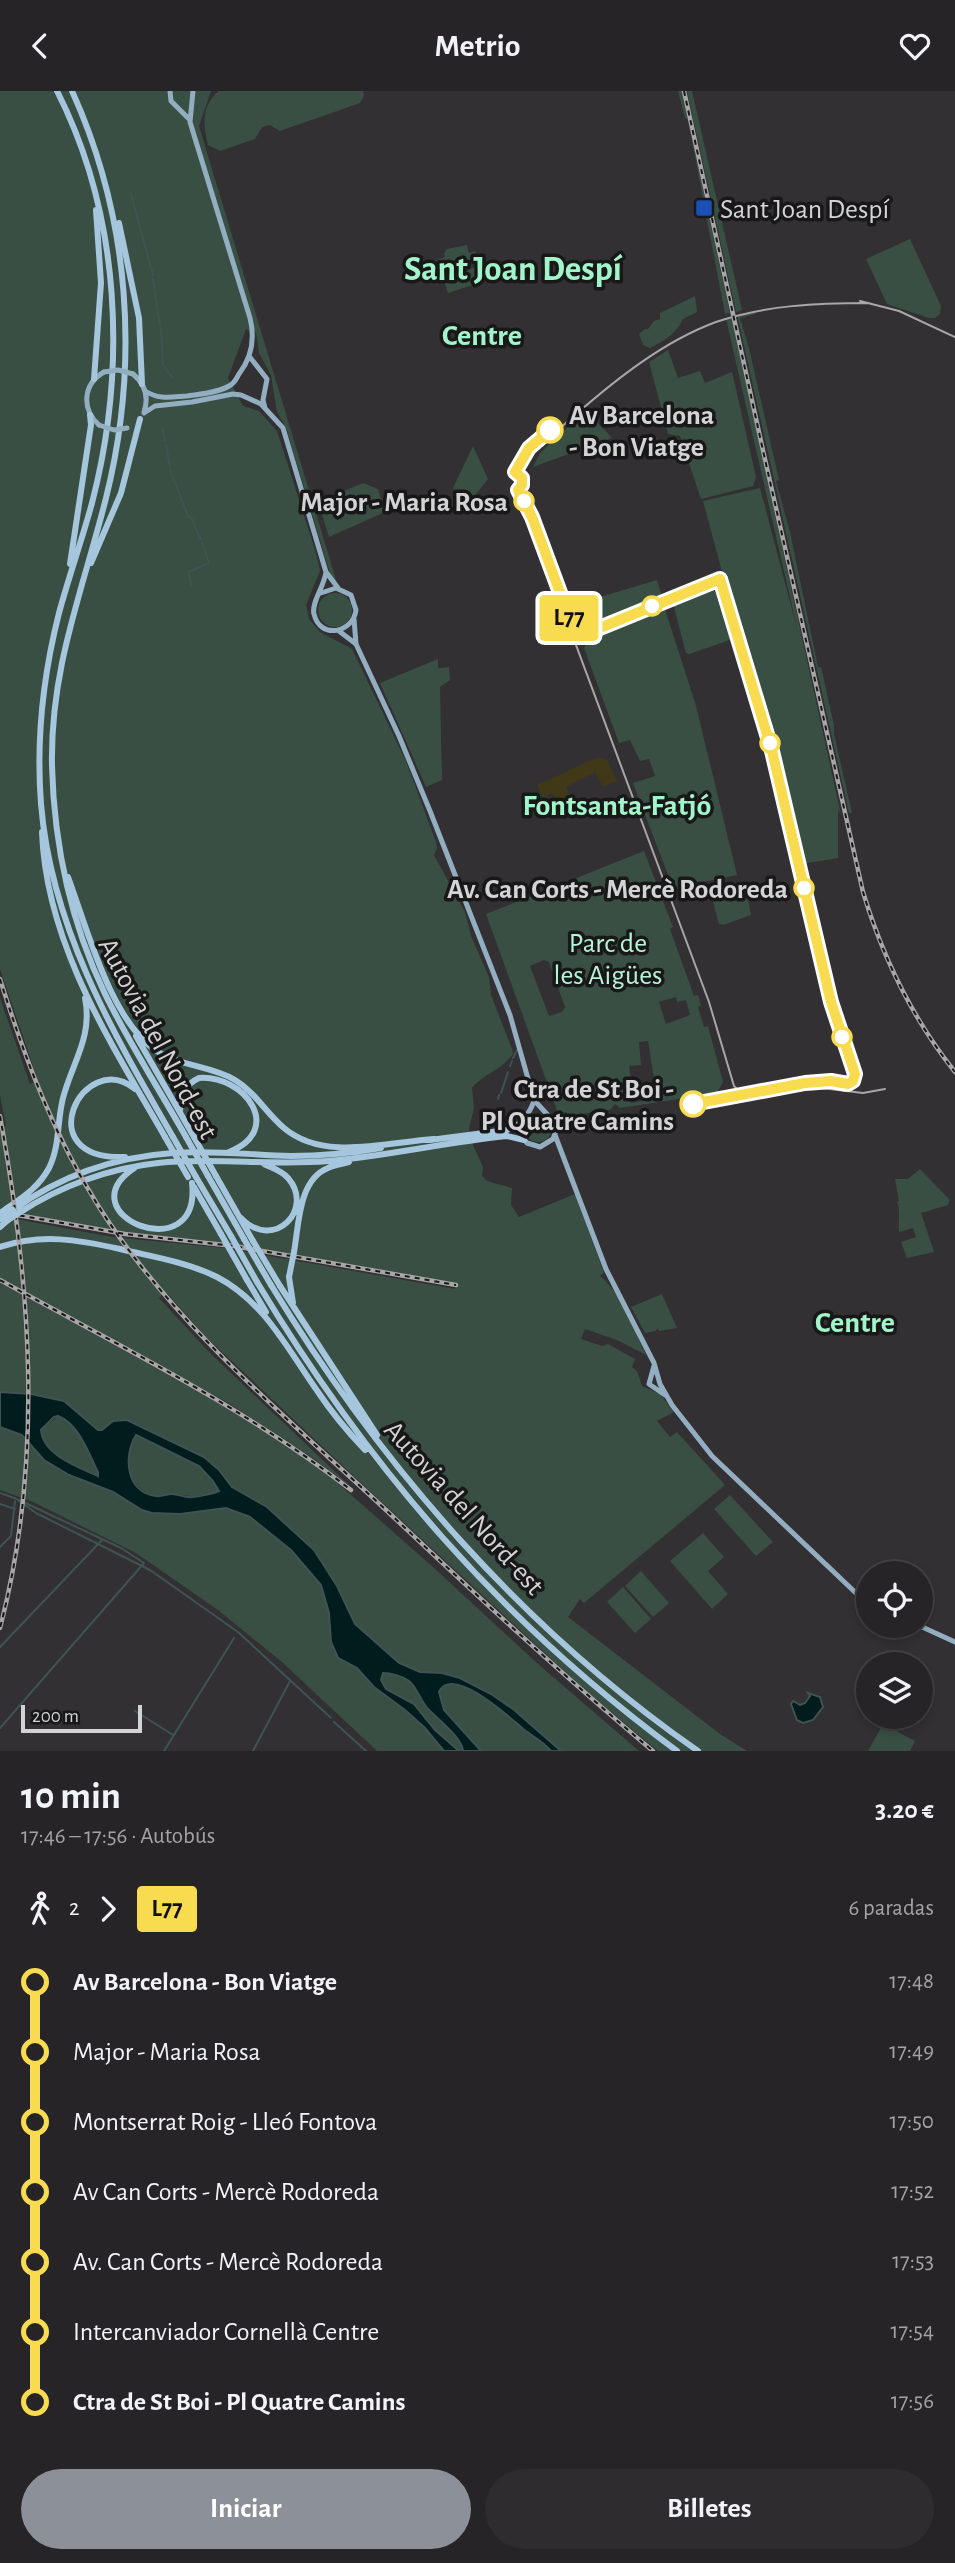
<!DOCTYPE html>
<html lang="es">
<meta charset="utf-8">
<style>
:root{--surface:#262426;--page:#2e2c2e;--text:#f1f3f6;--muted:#a4a4a7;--line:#424143;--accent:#8c9099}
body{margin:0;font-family:"Alegreya Sans",sans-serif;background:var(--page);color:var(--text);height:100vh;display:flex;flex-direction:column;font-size:26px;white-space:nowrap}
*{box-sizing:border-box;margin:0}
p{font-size:23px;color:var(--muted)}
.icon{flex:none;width:38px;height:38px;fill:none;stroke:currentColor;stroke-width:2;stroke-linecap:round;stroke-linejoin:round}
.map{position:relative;height:1660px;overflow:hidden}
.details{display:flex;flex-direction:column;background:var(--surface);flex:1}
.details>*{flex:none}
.badge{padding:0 14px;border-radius:5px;font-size:24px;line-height:46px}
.buttons{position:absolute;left:856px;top:1470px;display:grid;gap:14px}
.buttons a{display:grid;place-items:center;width:77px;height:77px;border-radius:50%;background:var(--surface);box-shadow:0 4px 10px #0003,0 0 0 2px var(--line);font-size:35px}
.scale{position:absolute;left:21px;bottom:18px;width:121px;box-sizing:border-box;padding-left:7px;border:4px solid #d3d2d4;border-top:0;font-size:19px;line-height:24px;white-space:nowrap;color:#d3d2d4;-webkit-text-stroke:5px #191819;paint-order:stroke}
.map>.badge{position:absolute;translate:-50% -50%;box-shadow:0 0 0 4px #fff}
.legs{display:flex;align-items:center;gap:10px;height:77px;padding:0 21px;font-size:23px}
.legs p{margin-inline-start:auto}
.overview{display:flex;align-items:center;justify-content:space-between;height:119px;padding:0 21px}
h1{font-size:38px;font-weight:700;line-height:52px}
.cta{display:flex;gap:14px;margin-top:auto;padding:14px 21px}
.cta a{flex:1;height:80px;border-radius:42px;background:var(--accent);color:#fff;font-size:28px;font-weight:700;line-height:80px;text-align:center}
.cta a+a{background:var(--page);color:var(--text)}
ul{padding:0 21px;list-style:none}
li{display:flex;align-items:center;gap:24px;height:70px;font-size:26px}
li i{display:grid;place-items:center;width:10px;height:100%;margin:0 9px;background:currentColor}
li i::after{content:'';width:18px;height:18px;margin:-9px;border:5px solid;border-radius:50%;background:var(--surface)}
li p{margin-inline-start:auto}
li:first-child i{background:linear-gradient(#0000 50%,currentColor 0)}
li:last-child i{background:linear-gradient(currentColor 50%,#0000 0)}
header{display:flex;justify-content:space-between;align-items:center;height:91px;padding:0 21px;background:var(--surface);font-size:32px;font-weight:700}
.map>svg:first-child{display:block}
.green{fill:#394f44;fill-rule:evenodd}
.sand{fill:#413818}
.water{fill:#001c1d;stroke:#3f5354;stroke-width:2;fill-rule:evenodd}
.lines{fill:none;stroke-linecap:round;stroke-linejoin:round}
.stream{stroke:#3f5354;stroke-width:2}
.major{stroke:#93aec0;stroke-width:5}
.highway{stroke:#a5c6dc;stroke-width:6}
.tram{stroke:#a8a6a8;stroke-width:2}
.rail-casing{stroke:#a8a6a8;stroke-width:4.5}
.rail{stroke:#191819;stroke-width:2;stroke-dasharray:5;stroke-linecap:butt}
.major-bridge{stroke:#93aec0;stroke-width:5}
.highway-bridge{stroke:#a5c6dc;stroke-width:6}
.line-1-casing{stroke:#fff;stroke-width:16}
.line-1{stroke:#f9db4f;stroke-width:10}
.transit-dot{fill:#1a4fb4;stroke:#191819;stroke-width:2.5}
.stop-1-dot{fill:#fff;stroke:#f9db4f;stroke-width:3.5}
.labels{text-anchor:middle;stroke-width:7;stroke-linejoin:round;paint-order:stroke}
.poi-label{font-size:28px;fill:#d3d2d4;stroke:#191819;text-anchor:start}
.stop-label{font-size:28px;font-weight:bold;fill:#d3d2d4;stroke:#191819;text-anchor:end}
.park-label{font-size:28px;fill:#b6f5d6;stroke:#191819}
.street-label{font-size:28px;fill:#d3d2d4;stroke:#191819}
.neighbourhood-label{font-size:30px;font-weight:bold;fill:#a2f4ca;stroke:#191819}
.district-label{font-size:35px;font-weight:bold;fill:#a2f4ca;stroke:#191819}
</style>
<header><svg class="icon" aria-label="back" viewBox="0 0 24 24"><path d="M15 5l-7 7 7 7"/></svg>Metrio<svg class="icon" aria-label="heart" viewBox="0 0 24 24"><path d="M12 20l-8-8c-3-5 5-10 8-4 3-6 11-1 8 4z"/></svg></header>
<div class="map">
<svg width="955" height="1660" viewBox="0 0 955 1660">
<rect width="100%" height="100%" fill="#323032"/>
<path class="green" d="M0 0H211L199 35 337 492 332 489 286 337 277 321 271 284 259 262 256 242 246 238 228 287 243 315 259 320 277 340 316 462 320 480 306 514 309 528 320 541 352 558 406 670 436 751 437 757 434 764 465 821 471 845 489 886 491 904 512 958 513 963C500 981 484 982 472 997L474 1017 469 1038 473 1054 483 1076 482 1085 487 1090 512 1097 511 1114 519 1126 575 1103 604 1182 600 1185C622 1203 634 1238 646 1264L617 1249 585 1238 581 1248 602 1255 608 1253 635 1268 632 1276 637 1280 642 1295 660 1303 674 1321 657 1330 670 1346 677 1341 725 1394 584 1512 580 1508 568 1526 720 1643 747 1660H658L587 1601 359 1390 206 1246 166 1201 159 1207 208 1260 352 1397 311 1366 230 1313 0 1187V1125L112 1146 225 1157 455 1198 457 1193 219 1151 117 1140 0 1119V1036L6 1035 0 1004V907L30 993 38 990 0 878Z
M219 0H363L364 5 360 12 280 40 270 34 262 36 255 48 220 60 208 54C203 34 201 14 219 0Z
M678 0H682L730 222 725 223 688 29 685 27Z
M687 0H692L742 219 736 221Z
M910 148 941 215 940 223 935 227H929L887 213 866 168Z
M467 154 469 162 475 160 478 167 460 176 463 182 481 173 488 189 448 202 439 175 433 176 432 171 445 166 444 162 447 158Z
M695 205 697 221 683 228C677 242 664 250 650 257L643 254 639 243 645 238H648L654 230 660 228V222Z
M755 221 756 223 740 227 749 257 779 389 776 390 790 441 818 576H821L834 634V643L852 722H849L738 228V225Z
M732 227 841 724 838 718V767L801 773 703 410 760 397 798 541 726 228Z
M668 259 678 287 700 280 705 292 732 281 756 386 753 395 701 408 680 345 668 343 649 271Z
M586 319 612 347 533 376 540 362Z
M473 355 488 388 462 421 453 397Z
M363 392 378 398 385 421 329 446 320 417 328 407Z
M657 489 662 506 592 533 589 531 576 535 570 515Z
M717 494 716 501 733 548 689 563 686 562 673 512Z
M318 519a17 17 0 1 1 34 0a17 17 0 1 1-34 0Z
M665 518 696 615 737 784 673 797 633 692 655 685 649 668 640 670 630 649 619 652 584 557 587 549Z
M438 568V577L449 576 450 589 440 596 442 689 426 696 380 592Z
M644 760 673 836 670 838 694 905 698 904 701 914 698 916 704 936 708 935 723 991 717 1002 620 1017 615 1013 610 1019 567 1025V1021L558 1022 486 823ZM544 869 549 871 565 916 562 921 549 925 530 875ZM676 906 677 911 686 909 690 924 666 933 659 911ZM648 950 656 1000 661 999 662 1007 631 1012 629 1004 633 1003 629 975 641 974 639 951Z
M741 790 745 792 751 824 723 834 719 833 710 799 712 796Z
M524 1037a14 14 0 1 1 28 0a14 14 0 1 1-28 0Z
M920 1078 950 1109 948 1114 921 1122 934 1161 907 1167 901 1151 916 1146 913 1137 899 1141C898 1132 901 1118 897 1111L899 1110 895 1088H908Z
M0 1191 241 1324 324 1380 433 1476 538 1573 639 1660H561L513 1618 491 1603 460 1587 442 1582 420 1581 399 1572 355 1533 337 1495 314 1459 267 1416 232 1396 219 1379 204 1366 127 1329 113 1330 102 1339H98L64 1310 31 1303 0 1301Z
M662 1203 677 1237 659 1240 658 1237 655 1240 645 1242 631 1216Z
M58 1325C79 1333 89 1361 98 1381V1386C78 1376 43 1364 41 1339Z
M0 1336 22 1344 44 1369 69 1384 113 1401 142 1419 152 1422 180 1423 215 1417 230 1418 244 1422 262 1434 291 1459 321 1494 329 1522 335 1561 343 1571 357 1577 374 1596 405 1619 425 1637 444 1660H377L282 1571 218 1519 136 1462 33 1411 0 1399Z
M136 1344 199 1375 220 1400C204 1409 189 1404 172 1403 166 1403 161 1406 156 1405 151 1405 145 1401 141 1398 123 1383 126 1362 136 1344Z
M730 1404 773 1451 756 1465 714 1418Z
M703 1442 724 1466 708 1480 728 1503 712 1518 670 1470Z
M641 1480 669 1512 653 1526 625 1495Z
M623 1496 651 1528 635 1542 607 1511Z
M383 1582C391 1582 402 1585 409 1590 416 1595 421 1610 428 1618 439 1628 462 1645 463 1660H459L435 1639 414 1613 386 1598 381 1589Z
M448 1592C476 1594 500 1619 521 1635 531 1643 542 1649 551 1660H481L444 1619 439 1601 442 1595Z
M883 1633 915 1650 910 1660H868Z"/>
<path class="sand" d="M598 666 607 669 617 690 603 696 595 681 566 696 573 711 562 716 551 701 544 709 552 721 558 719 551 727 537 694Z"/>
<path class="water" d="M0 1301 31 1303 64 1310 98 1339H102L113 1330 127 1329 204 1366 219 1379 232 1396 267 1416 314 1459 337 1495 355 1533 399 1572 420 1581 442 1582 460 1587 491 1603 513 1618 561 1660H551C542 1649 531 1645 521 1636 507 1624 452 1574 439 1601L444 1619 481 1660H463C463 1648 438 1628 428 1618 421 1610 416 1595 409 1590 402 1585 391 1582 383 1582L381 1589 386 1598 414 1613 435 1639 459 1660H444L425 1637 405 1619 374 1596 357 1577 338 1567 331 1551 329 1522 321 1494 291 1459 250 1426 226 1417 180 1423 152 1422 142 1419 113 1401 69 1384 44 1369 22 1344 0 1336ZM58 1325C79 1333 88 1361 98 1381V1385C78 1376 43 1364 41 1339L54 1326ZM136 1344 199 1375 213 1390 219 1400C215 1402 194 1407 188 1406 183 1406 178 1403 172 1403 166 1403 162 1406 156 1405 126 1402 123 1365 136 1344Z
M808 1602 820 1606 823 1616 813 1629 803 1632 797 1629 791 1613 793 1610 800 1614 805 1612 810 1605Z"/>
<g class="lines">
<path class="stream" d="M131 103 153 184
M153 188 160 235
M161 238 163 274 172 286
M163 338 165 350
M166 354 170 376
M170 379 188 425 192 428 201 449
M191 494 189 481 209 472 202 452
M513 967 517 959
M510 975 512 970
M501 1002 508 981
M498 1008 499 1004
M0 1402 14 1407
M15 1407 36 1422 150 1479 238 1541 331 1627
M0 1413 15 1418
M0 1456 11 1445 15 1410
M0 1556 102 1449
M135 1620 173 1644
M334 1631 366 1660
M0 1637 144 1472 121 1457 19 1409
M164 1660 234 1547
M253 1660 290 1590"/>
<path class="major" d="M170 0 171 10 189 28
M249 265 267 288 263 309 265 317
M133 283C145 293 149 306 144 321
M145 300C159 309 171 306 187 305 200 303 217 302 229 295 235 292 236 288 239 283 252 266 255 247 250 227L190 31 193 0
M144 322 155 315 192 311 233 303 241 304 261 313 283 337 326 481 338 497
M99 334C81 318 83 293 104 281
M321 502 336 497 351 504 356 519C353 542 320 549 314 523 311 512 324 496 326 481
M354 528 356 553 399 645 430 720 510 924 534 1009 555 1032 556 1040 553 1048 540 1056 527 1052C510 1034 531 1026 534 1009
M339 540 356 553
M555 1044 606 1178 654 1272 660 1293 672 1314 712 1365 858 1504 868 1510
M654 1275 649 1293 665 1304
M920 1535 955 1551"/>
<path class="highway" d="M57 0C121 126 127 277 92 412 82 449 69 485 59 522 43 585 36 649 41 713 51 836 113 942 173 1046
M72 0C130 128 140 271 106 407 83 499 50 577 52 675 54 753 71 832 105 903 129 952 159 998 186 1046
M119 132 139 227 142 293
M94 288 101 192 96 119
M91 472 121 402 140 328
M70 473 91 334 90 324
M42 741C46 853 111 952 165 1046
M68 786C87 837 112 935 160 962 184 976 212 975 235 989 255 1001 266 1022 284 1037 324 1071 387 1051 434 1048
M136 945 194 1046
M180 1020C181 1004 184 994 199 987 245 984 285 1039 229 1061
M430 1049 507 1039 521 1032
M125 1066C27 1070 83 956 135 998
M136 1076C62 1123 202 1180 192 1092
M208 1085 244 1148
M216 1085 253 1150
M196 1086 231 1145
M194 1096 221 1143
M6 1118C23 1106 39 1096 49 1077 60 1055 57 1030 63 1007 72 972 93 946 85 907
M13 1119C60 1085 115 1066 173 1062 212 1059 252 1064 291 1065 321 1065 352 1062 381 1057
M19 1122C60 1095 110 1077 158 1072 214 1066 272 1075 328 1070 388 1065 447 1051 507 1045L524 1049
M241 1127C274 1161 315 1118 288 1087 282 1080 272 1077 264 1073
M0 1136 8 1129
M0 1156C42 1142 79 1149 120 1158 153 1166 187 1171 217 1186 265 1211 288 1259 318 1301 332 1322 348 1341 365 1359
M294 1161C299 1134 298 1089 328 1077 334 1074 342 1073 349 1071
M289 1186 293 1212
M247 1189 266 1221
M257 1191C370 1379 500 1529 677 1660
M271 1194C381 1375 523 1538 698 1660
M280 1195 377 1344"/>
<path class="tram" d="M860 210 899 220 955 246
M869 212C819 212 765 214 716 231 664 250 615 289 574 325 553 344 523 364 516 393L709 911 734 995 739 1000 751 1004 813 996 863 1002 885 998"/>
<g class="rail-casing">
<path id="rail" d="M684 0 764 364 863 801C883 867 912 927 955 981
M0 888C25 968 54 1045 99 1116 174 1234 284 1324 386 1419 473 1501 561 1583 653 1660
M0 1025C31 1195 44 1369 0 1537
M0 1121 125 1143 234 1155 456 1194
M0 1189C119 1255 243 1315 351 1399"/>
</g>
<use href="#rail" class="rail"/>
<path class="major-bridge" d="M104 281 118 279 133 283
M99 334 114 339 127 337"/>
<path class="highway-bridge" d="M165 1046 188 1086
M173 1046 196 1086
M186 1046 208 1085
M194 1046 216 1085
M0 1122 6 1118
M1 1128 13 1119
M8 1129 19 1122
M221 1143 247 1189
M231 1145 257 1191
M244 1148 271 1194
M253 1150 280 1195
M289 1186 294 1161"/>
</g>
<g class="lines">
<g class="line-1-casing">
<path id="line-1" d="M550 339 529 357 515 381 522 387V394L518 399 532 426 575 542 580 545 720 488 772 660 831 911 855 983 853 990 848 993 831 990 805 992 693 1013"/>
</g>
<use href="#line-1" class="line-1"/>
</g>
<rect class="transit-dot" x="695" y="108" width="18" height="18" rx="3.5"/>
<g class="stop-1-dot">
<circle cx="550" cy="339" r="12"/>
<circle cx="524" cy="410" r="9"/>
<circle cx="652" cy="515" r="9"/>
<circle cx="770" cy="652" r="9"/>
<circle cx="804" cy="797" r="9"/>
<circle cx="842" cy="946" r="9"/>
<circle cx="693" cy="1013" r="12"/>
</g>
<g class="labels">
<g class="poi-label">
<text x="720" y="127">Sant Joan Despí</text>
</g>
<g class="stop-label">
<text x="569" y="333" text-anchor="start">Av Barcelona<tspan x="569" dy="32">- Bon Viatge</tspan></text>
<text x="508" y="420">Major - Maria Rosa</text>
<text x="788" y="807">Av. Can Corts - Mercè Rodoreda</text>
<text x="674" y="1007">Ctra de St Boi -<tspan x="674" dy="32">Pl Quatre Camins</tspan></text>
</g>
<g class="park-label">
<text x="608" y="861">Parc de<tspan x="608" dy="32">les Aigües</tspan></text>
</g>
<g class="street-label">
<text transform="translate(159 947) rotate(62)" y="10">Autovia del Nord-est</text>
<text transform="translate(465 1416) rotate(48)" y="10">Autovia del Nord-est</text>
</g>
<g class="neighbourhood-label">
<text x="482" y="254">Centre</text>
<text x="617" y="724">Fontsanta-Fatjó</text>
<text x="855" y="1241">Centre</text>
</g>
<g class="district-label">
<text x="513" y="189">Sant Joan Despí</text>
</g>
</g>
</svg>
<div class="buttons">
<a><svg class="icon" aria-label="locate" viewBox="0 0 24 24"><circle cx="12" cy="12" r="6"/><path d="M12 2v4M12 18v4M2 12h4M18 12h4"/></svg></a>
<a><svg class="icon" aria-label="layers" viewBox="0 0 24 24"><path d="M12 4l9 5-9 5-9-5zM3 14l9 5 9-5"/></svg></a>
</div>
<div class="scale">200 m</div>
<b class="badge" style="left:569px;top:527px;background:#f9db4f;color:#111">L77</b>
</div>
<section class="details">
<div class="overview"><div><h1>10 min</h1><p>17:46 – 17:56 · Autobús</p></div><b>3.20 €</b></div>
<div class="legs"><svg class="icon" aria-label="walk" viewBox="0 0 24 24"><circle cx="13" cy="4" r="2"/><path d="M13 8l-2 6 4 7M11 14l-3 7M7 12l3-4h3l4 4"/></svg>2<svg class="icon" aria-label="forward" viewBox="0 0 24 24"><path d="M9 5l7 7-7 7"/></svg><b class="badge" style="background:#f9db4f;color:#111">L77</b><p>6 paradas</p></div>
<ul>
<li><i style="color:#f9db4f"></i><b>Av Barcelona - Bon Viatge</b><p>17:48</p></li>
<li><i style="color:#f9db4f"></i><span>Major - Maria Rosa</span><p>17:49</p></li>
<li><i style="color:#f9db4f"></i><span>Montserrat Roig - Lleó Fontova</span><p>17:50</p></li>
<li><i style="color:#f9db4f"></i><span>Av Can Corts - Mercè Rodoreda</span><p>17:52</p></li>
<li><i style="color:#f9db4f"></i><span>Av. Can Corts - Mercè Rodoreda</span><p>17:53</p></li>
<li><i style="color:#f9db4f"></i><span>Intercanviador Cornellà Centre</span><p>17:54</p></li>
<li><i style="color:#f9db4f"></i><b>Ctra de St Boi - Pl Quatre Camins</b><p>17:56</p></li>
</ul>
<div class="cta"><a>Iniciar</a><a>Billetes</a></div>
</section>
